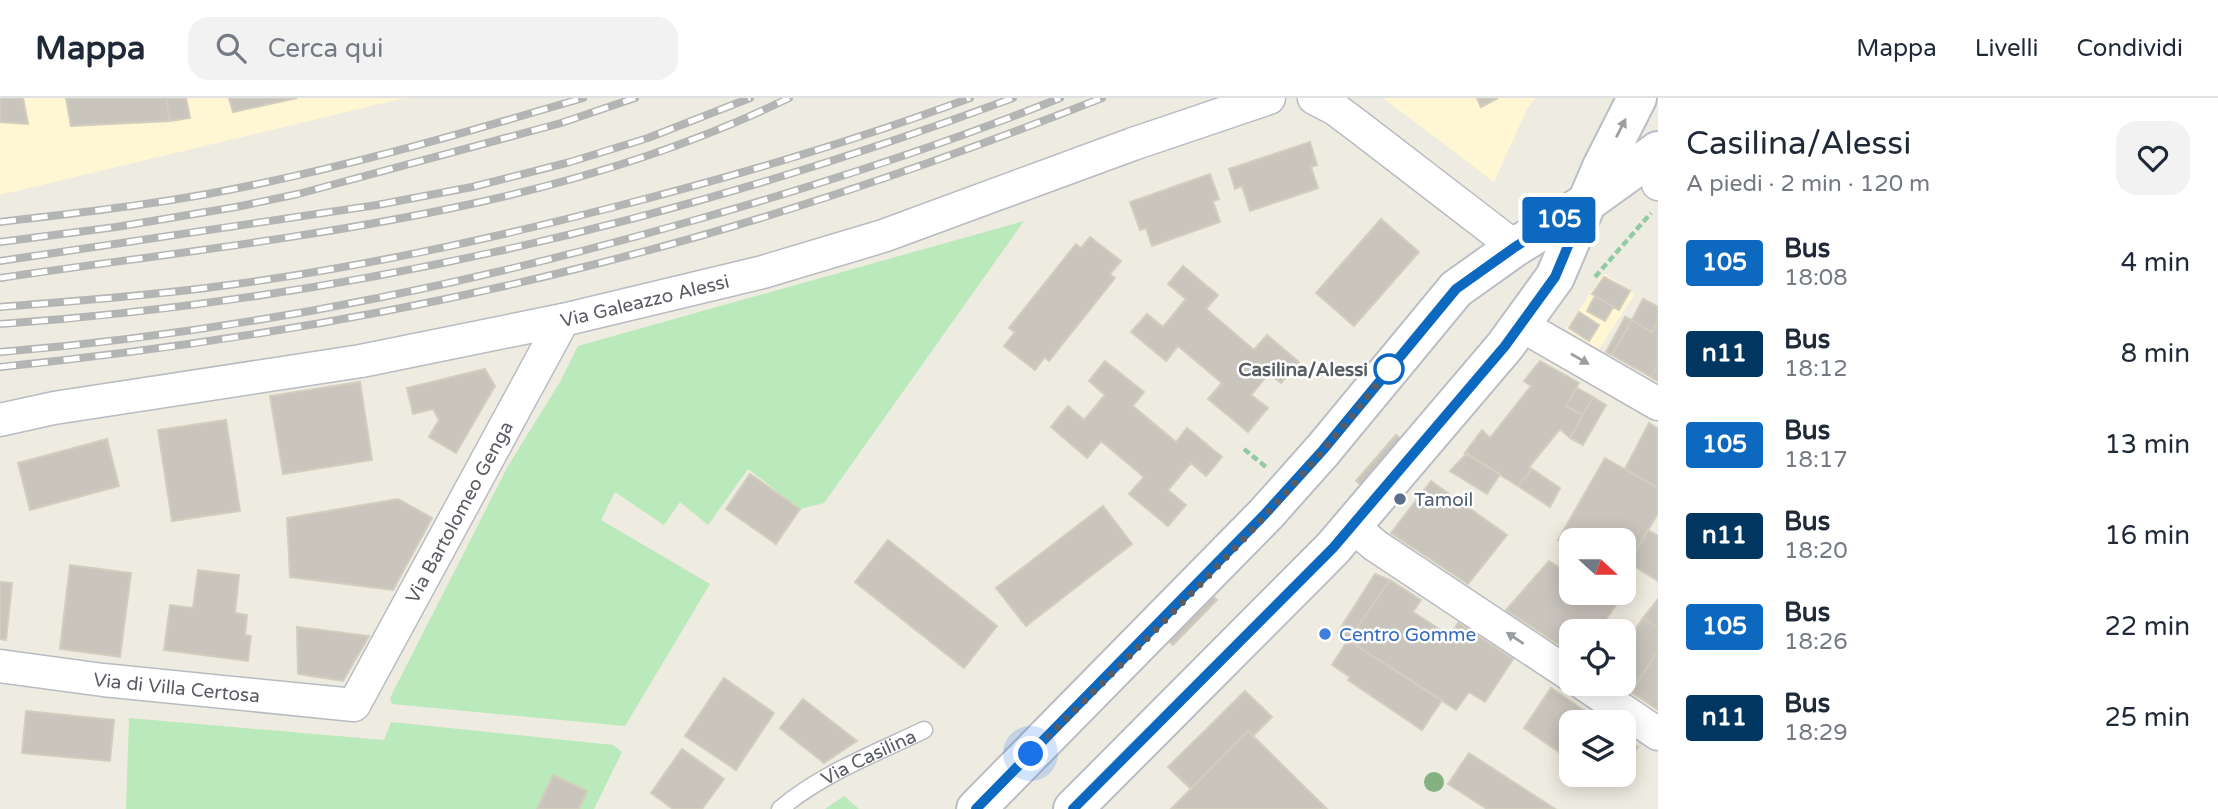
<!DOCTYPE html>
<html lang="it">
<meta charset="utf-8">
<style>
:root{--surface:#fff;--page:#f2f2f3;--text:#1f2937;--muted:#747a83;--line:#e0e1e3}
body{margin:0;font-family:"Varela Round",sans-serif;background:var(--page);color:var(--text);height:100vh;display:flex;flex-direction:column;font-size:26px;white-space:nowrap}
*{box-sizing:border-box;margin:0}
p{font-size:23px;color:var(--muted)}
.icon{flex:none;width:38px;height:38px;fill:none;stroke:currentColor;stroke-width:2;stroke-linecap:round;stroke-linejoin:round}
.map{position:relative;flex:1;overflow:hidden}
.sheet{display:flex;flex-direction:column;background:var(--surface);width:560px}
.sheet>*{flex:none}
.badge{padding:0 14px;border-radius:5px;font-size:24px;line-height:46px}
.needle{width:46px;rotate:111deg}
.fabs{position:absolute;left:1559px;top:430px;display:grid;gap:14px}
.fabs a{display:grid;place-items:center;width:77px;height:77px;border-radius:14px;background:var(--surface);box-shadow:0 4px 18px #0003;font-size:35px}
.you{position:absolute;width:35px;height:35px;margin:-18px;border:5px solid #fff;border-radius:50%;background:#1a73e8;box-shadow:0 0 0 10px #1a73e833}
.map>.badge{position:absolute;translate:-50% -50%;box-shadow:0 0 0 4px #fff}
.round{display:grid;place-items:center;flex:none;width:74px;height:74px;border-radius:21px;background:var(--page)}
.headline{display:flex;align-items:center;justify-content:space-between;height:119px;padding:0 28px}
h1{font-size:33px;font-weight:600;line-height:52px}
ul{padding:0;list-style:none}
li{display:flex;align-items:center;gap:21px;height:91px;padding:0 28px}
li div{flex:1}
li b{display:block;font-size:26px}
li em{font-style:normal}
li .badge{min-width:77px;font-weight:700;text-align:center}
header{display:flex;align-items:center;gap:42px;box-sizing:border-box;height:98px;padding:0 35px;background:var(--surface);border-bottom:2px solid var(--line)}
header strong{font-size:33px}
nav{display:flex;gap:38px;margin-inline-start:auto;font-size:24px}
.search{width:490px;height:63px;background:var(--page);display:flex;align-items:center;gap:18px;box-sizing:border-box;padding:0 24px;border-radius:21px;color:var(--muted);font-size:26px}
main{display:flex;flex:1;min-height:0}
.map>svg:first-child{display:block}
.commercial{fill:#fff6d4}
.green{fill:#bae9bb}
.building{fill:#c9c5bd;stroke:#d3cdbe;stroke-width:2}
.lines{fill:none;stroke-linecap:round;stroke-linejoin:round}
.service-casing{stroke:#b8bbc1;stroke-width:19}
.minor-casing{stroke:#b8bbc1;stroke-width:35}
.secondary-casing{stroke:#b9bdc4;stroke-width:42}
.path{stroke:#92caa3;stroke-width:4.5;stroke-dasharray:7 3.5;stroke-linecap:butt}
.service{stroke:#fff;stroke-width:16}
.minor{stroke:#fff;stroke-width:32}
.secondary{stroke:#fff;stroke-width:38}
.rail-casing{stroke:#b3b4b4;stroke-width:8}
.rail{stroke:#fff;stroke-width:5;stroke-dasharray:16;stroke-linecap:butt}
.tree{fill:#83b17f}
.oneway{fill:#9b9ea1}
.line-casing{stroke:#fff;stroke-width:16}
.line{stroke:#0c69bf;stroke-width:10}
.walk{stroke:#595d63;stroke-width:7;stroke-dasharray:0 12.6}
.stop-dot{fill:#fff;stroke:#0c69bf;stroke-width:3.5}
.service-dot{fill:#5c6f8a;stroke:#fff;stroke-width:2.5}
.shop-dot{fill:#3f7fe0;stroke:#fff;stroke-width:2.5}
.labels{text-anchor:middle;stroke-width:5;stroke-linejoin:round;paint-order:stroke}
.street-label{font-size:19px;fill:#595d63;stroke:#fff}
.stop-label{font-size:19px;font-weight:bold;fill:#595d63;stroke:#fff;text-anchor:end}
.service-label{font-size:19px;fill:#4e5e75;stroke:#fff;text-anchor:start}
.shop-label{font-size:19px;fill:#366cbe;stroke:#fff;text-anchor:start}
</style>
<header>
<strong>Mappa</strong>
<div class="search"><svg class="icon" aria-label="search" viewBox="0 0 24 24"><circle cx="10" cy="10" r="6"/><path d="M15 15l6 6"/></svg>Cerca qui</div>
<nav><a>Mappa</a><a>Livelli</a><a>Condividi</a></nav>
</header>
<main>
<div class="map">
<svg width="1658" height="711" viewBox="0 0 1658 711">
<rect width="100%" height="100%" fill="#eeebe0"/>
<path class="commercial" d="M0 0H405L0 97Z
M1383 0H1536L1528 9 1494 84Z
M1604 175 1635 196 1599 251 1566 231Z"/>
<path class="green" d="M1024 123 824 405 800 411 748 371 708 427 680 404 664 427 615 394 601 422 710 486 625 628 392 606 390 600 508 368 560 284 578 248Z
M129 620 384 642 391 624 613 647 622 654 594 711H126Z
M844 698 859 711H825Z"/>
<path class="building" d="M0 0H23L28 26 0 24Z
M66 0H166L170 23 71 28Z
M166 0H186L190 20 170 23Z
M229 0H297L233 14Z
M1477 0H1498L1481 9Z
M1310 44 1317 67 1311 69 1318 90 1250 113 1242 88 1235 91 1229 71Z
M1210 76 1219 101 1213 103 1220 124 1152 148 1146 130 1140 132 1130 104Z
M1381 121 1419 154 1354 228 1316 195Z
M1090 139 1121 163 1110 176 1115 180 1049 263 1045 259 1035 272 1004 248 1015 234 1009 230 1076 146 1081 150Z
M1183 168 1218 197 1206 211 1254 252 1267 237 1299 264 1281 285 1269 275 1251 297 1268 310 1248 334 1208 301 1222 285 1178 248 1166 263 1131 234 1147 216 1163 229 1186 201 1168 186Z
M1604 179 1630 193 1619 212 1592 196Z
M1595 198 1613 209 1605 223 1587 213Z
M1643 201 1658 209V223L1652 234 1632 222Z
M1579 214 1599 227 1589 243 1569 230Z
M1625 219 1632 222 1612 257 1606 254Z
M1632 222 1652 234 1658 223V266L1651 279 1612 257Z
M1105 263 1144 294 1133 308 1176 344 1187 330 1222 359 1206 378 1191 365 1168 392 1186 407 1168 428 1129 396 1144 379 1101 343 1087 360 1051 329 1068 308 1084 322 1105 297 1089 283Z
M1540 263 1579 285 1566 308 1583 317 1570 340 1560 331 1529 369 1532 371 1518 388 1465 355 1482 332 1490 340 1531 288 1524 283Z
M1658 266V283L1651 279Z
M485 271 495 288 456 355 429 339 439 322 433 311 413 316 407 290Z
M360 284 372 362 283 376 270 298Z
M1577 290 1593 299 1583 317 1566 308Z
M1593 299 1606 307 1583 347 1570 340Z
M226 322 240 413 172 423 158 332Z
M1649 325 1658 331V390L1625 371Z
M1396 337 1401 341 1362 388 1356 383Z
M107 341 119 388 30 412 18 365Z
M1467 355 1500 376 1487 396 1450 373Z
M1605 360 1658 390V415L1624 474V443H1572V449L1558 442Z
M1532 371 1560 390 1550 409 1518 388Z
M750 376 800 411 776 446 726 411Z
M1431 383 1507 437 1468 486 1391 435Z
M398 401 432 420 393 492 290 479 287 420Z
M1103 408 1132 446 1026 528 996 490Z
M1648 432 1658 438V483L1629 465Z
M888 442 997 528 964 570 855 484Z
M1549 463 1572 478V495H1598L1616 507 1597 534H1572V555L1506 512Z
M70 467 131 475 120 559 60 551Z
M198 472 239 477 235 515 247 517 245 537 251 538 248 563 164 552 170 507 193 510Z
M1375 476 1390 482 1348 542 1338 534Z
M1390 482 1421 502 1413 514 1450 538 1458 525 1513 561 1485 604 1469 594 1456 612 1348 542Z
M0 484 12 485 6 542 0 541Z
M1212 497 1217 502 1173 547 1168 543Z
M1658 501V530L1643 520Z
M1643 520 1658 530V553L1631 594 1620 586H1624V549Z
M297 529 369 538 343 583 298 576Z
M1348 542 1442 602 1422 632 1348 582 1350 579 1332 567Z
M1658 553V612L1631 594Z
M724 580 774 615 736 672 685 638Z
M1551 590 1602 625H1572V663L1524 630Z
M1245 593 1272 619 1253 638 1248 633 1191 691 1168 669Z
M803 601 857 643 824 665 780 630Z
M26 613 114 622 110 663 22 655Z
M1248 633 1253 638 1327 711H1171Z
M1624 640 1638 649 1624 670Z
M682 651 724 681 702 711H673L651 695Z
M1469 655 1555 711H1487L1448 686Z
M553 677 587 693 579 711H537Z"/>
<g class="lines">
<g class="service-casing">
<g id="service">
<path id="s1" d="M780 711C821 676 876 655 924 632"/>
</g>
</g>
<g class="minor-casing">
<g id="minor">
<path d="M1314 0 1335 11 1359 29 1515 149"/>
<path d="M1658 78V86"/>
<path d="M1521 227 1658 306"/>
<path id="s2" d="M0 322 54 310 361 263 563 222 763 174 883 138 1133 46 1269 0"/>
<path d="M1352 428 1376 448 1572 578"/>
<path id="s3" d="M0 568 103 582 354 607 563 222"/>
<path d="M1584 586 1658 636"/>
</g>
</g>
<g class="secondary-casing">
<path id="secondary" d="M976 711 1266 416 1323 352 1456 191 1515 149 1586 105 1658 53
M1073 711 1333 450 1505 248 1555 179 1602 69 1637 0"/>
</g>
<path class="path" d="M1595 179 1651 115
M1244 351 1266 369"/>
<use href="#service" class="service"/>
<use href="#minor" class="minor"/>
<use href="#secondary" class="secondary"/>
<g class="rail-casing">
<path id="rail" d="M0 124C84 114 170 105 253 87 364 64 474 32 583 0
M0 144 116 129 236 109 298 96 561 25 635 0
M0 163 377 107 472 89 570 64 648 40 750 0
M0 180C265 141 545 119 789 0
M0 209C74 203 148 198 221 188 353 171 482 143 610 110 732 79 852 44 970 0
M0 226C346 202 688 121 1013 0
M0 254C235 235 469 187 695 122 819 87 941 48 1060 0
M0 269C196 249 389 218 580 170 758 126 932 67 1102 0"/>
</g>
<use href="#rail" class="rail"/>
</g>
<circle class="tree" cx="1434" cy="684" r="10"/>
<defs><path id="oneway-solid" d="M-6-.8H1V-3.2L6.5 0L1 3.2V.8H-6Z" transform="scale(1.75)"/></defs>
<g class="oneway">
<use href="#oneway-solid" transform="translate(1621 30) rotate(-63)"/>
<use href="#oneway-solid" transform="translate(1580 261) rotate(30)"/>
<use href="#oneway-solid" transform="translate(1515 540) rotate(-146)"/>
</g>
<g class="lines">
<g class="line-casing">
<path id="line" d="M976 711 1265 416 1323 352 1456 191 1515 149 1586 105 1555 179 1505 248 1333 450 1073 711"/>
</g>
<use href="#line" class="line"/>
<path class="walk" d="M1031 656C1154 533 1283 410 1389 271"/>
</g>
<circle class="stop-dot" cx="1389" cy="271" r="14"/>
<circle class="service-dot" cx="1400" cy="401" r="7"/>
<circle class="shop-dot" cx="1325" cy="536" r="7"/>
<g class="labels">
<g class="street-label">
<text dy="7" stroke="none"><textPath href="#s2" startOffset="656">Via Galeazzo Alessi</textPath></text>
<text dy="7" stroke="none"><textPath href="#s3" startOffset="576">Via Bartolomeo Genga</textPath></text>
<text dy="7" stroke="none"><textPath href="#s3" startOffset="178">Via di Villa Certosa</textPath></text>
<text dy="7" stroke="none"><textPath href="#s1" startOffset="103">Via Casilina</textPath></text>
</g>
<g class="stop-label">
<text x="1368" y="278">Casilina/Alessi</text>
</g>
<g class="service-label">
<text x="1414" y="408">Tamoil</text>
</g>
<g class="shop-label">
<text x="1339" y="543">Centro Gomme</text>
</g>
</g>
</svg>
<div class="fabs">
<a><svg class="needle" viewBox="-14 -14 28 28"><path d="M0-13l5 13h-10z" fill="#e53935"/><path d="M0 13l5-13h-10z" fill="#747a83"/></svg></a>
<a><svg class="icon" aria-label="locate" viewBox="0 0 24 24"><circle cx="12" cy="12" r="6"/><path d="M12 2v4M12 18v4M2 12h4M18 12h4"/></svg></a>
<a><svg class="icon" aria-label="layers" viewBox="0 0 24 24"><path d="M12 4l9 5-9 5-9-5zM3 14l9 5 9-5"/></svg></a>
</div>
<div class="you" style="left:1031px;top:656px"></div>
<b class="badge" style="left:1559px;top:122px;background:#0c69bf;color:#fff">105</b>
</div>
<section class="sheet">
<div class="headline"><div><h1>Casilina/Alessi</h1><p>A piedi · 2 min · 120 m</p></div><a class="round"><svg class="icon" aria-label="heart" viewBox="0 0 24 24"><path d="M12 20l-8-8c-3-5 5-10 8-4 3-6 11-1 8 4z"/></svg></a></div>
<ul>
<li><span class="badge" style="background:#0c69bf;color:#fff">105</span><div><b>Bus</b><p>18:08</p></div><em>4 min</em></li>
<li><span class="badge" style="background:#00365f;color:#fff">n11</span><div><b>Bus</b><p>18:12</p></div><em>8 min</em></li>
<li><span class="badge" style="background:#0c69bf;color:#fff">105</span><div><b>Bus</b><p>18:17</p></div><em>13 min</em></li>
<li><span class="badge" style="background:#00365f;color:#fff">n11</span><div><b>Bus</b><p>18:20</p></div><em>16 min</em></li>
<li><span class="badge" style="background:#0c69bf;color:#fff">105</span><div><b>Bus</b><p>18:26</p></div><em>22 min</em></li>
<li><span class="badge" style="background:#00365f;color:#fff">n11</span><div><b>Bus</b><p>18:29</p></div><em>25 min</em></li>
</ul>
</section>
</main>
